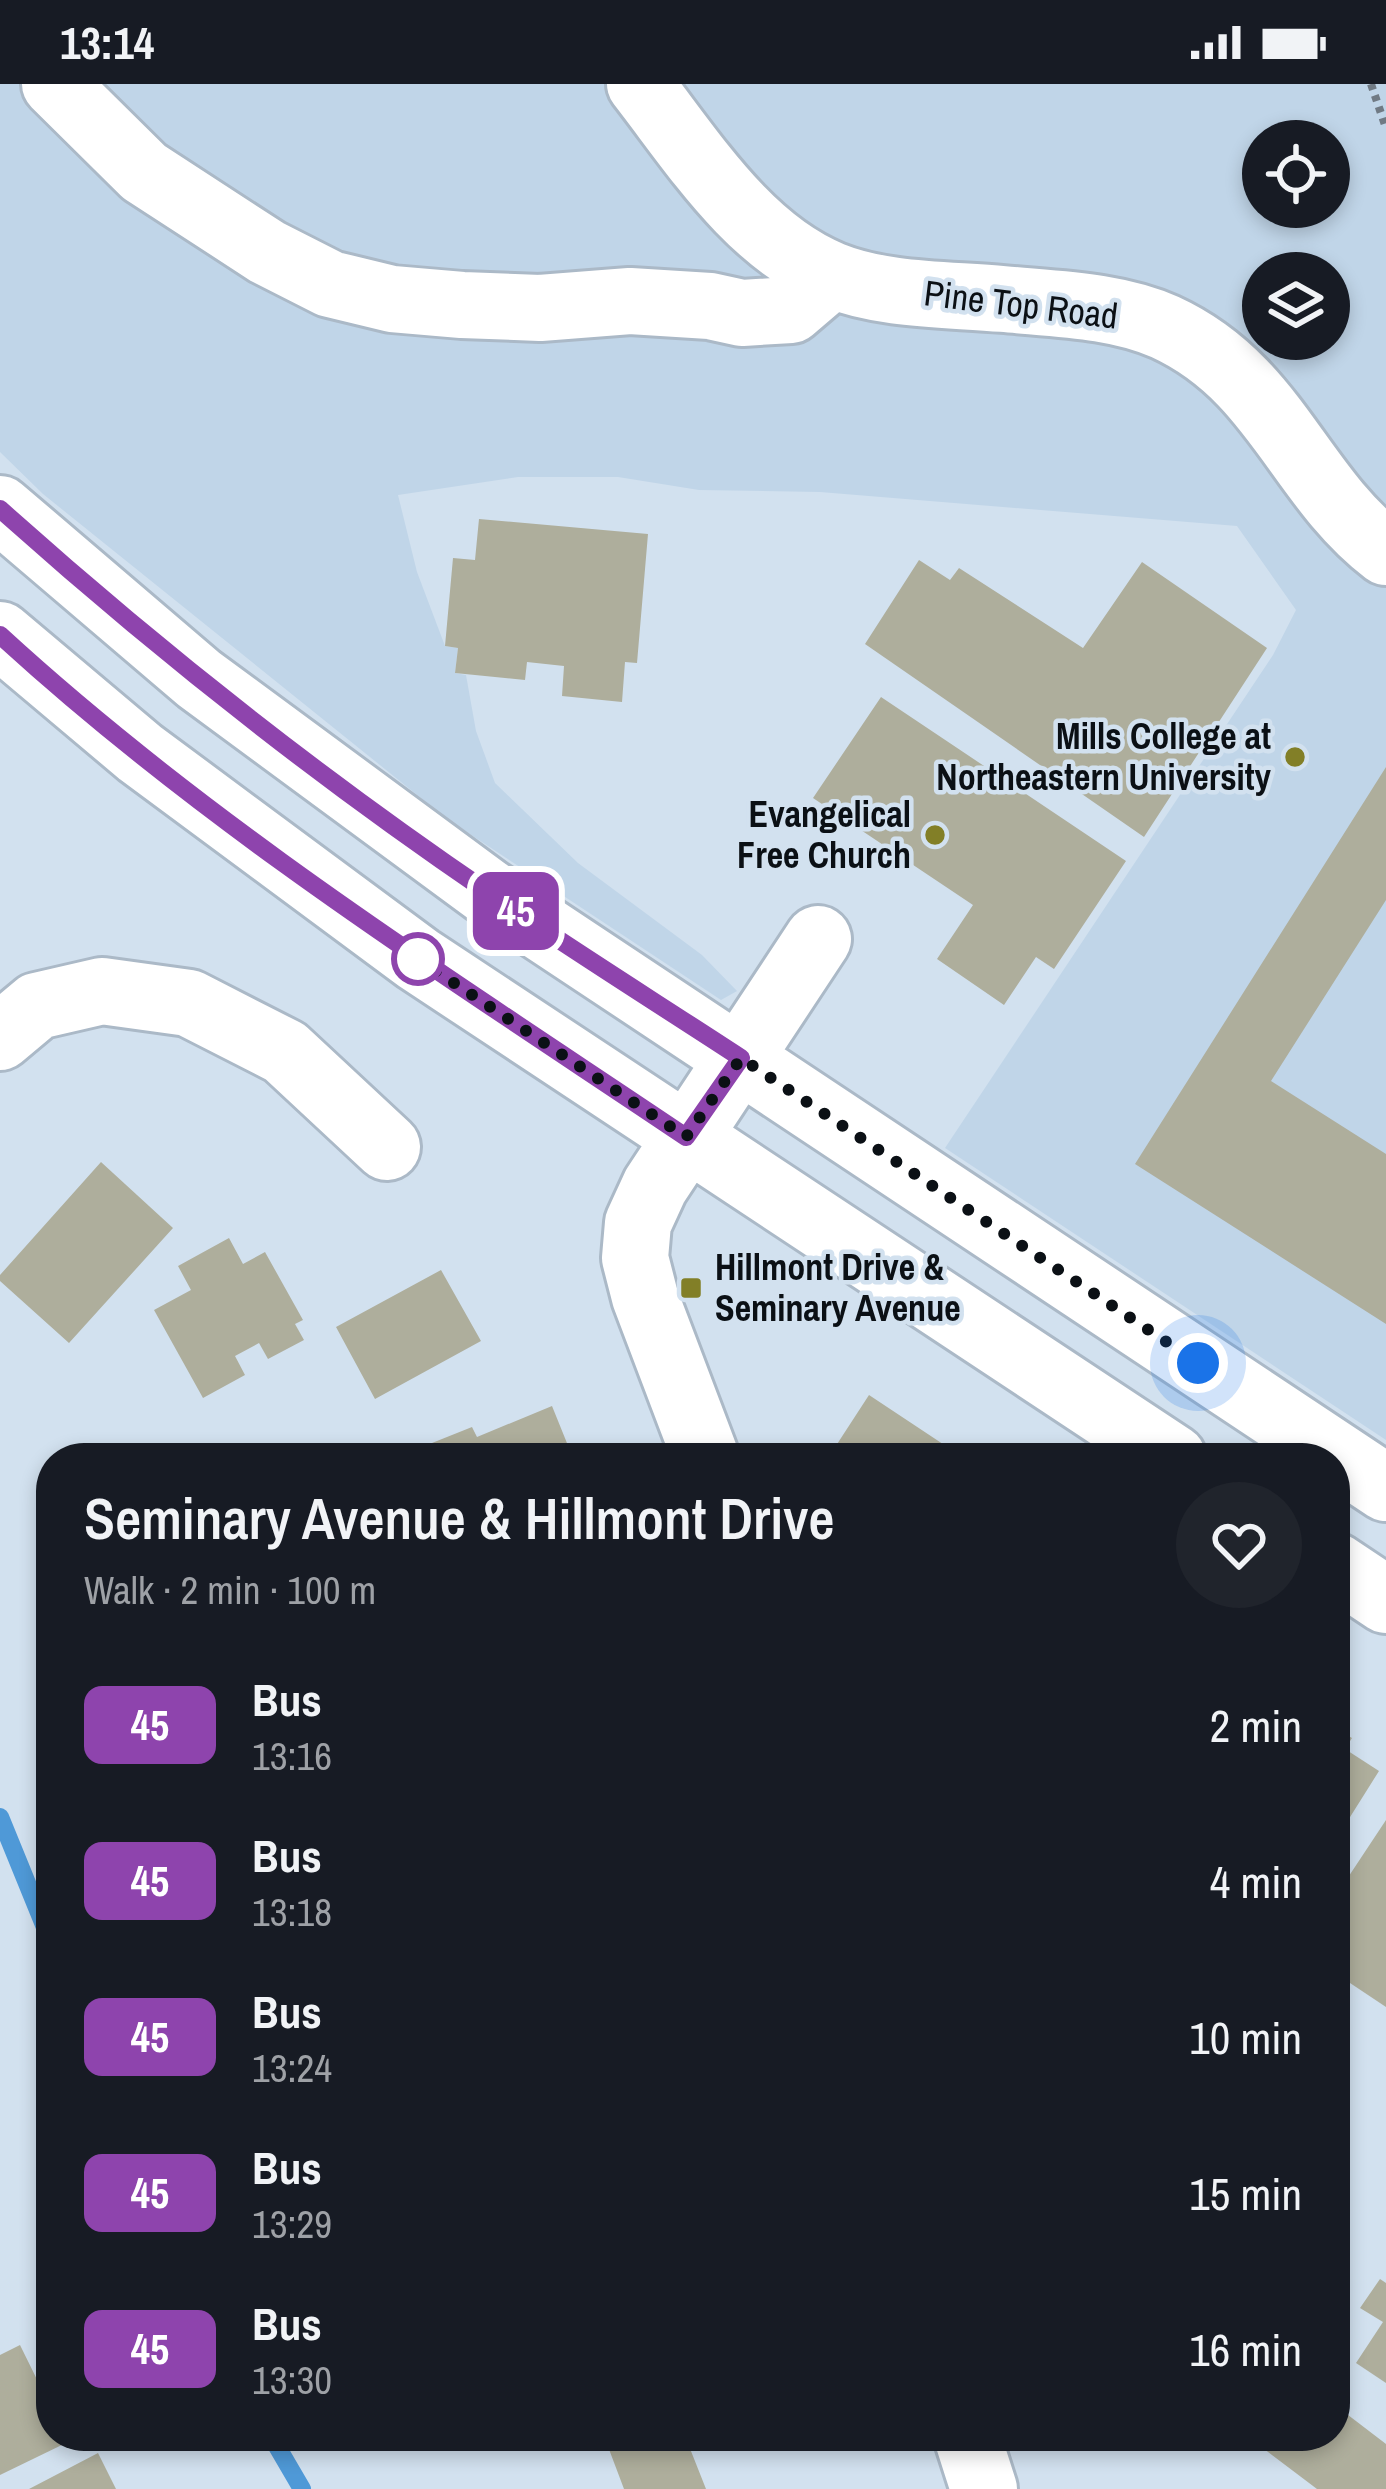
<!DOCTYPE html>
<meta charset="utf-8">
<style>
:root{--surface:#171b24;--page:#20242c;--text:#f1f3f6;--muted:#9ea1a6}
body{margin:0;font-family:"Archivo Narrow",sans-serif;background:var(--page);color:var(--text);height:100vh;display:flex;flex-direction:column;font-size:45px;white-space:nowrap}
*{box-sizing:border-box;margin:0}
p{font-size:39px;color:var(--muted)}
.icon{flex:none;width:66px;height:66px;fill:none;stroke:currentColor;stroke-width:2;stroke-linecap:round;stroke-linejoin:round}
.map{position:relative;flex:1;overflow:hidden}
.side{position:absolute;left:36px;top:1359px;width:1314px;height:1008px;display:flex;flex-direction:column;background:var(--surface);border-radius:48px;box-shadow:0 6px 18px #0003}
.side>*{flex:none}
.badge{padding:0 24px;border-radius:18px;font-size:42px;line-height:78px}
.fabs{position:absolute;left:1242px;top:36px;display:grid;gap:24px}
.fabs a{display:grid;place-items:center;width:108px;height:108px;border-radius:50%;background:var(--surface);box-shadow:0 6px 18px #0003;font-size:60px}
.you{position:absolute;width:60px;height:60px;margin:-30px;border:9px solid #fff;border-radius:50%;background:#1a73e8;box-shadow:0 0 0 18px #1a73e833}
.map>.badge{position:absolute;translate:-50% -50%;box-shadow:0 0 0 6px #fff}
.round{display:grid;place-items:center;flex:none;width:126px;height:126px;border-radius:63px;background:var(--page)}
.summary{display:flex;align-items:center;justify-content:space-between;height:204px;padding:0 48px}
h1{font-size:57px;font-weight:600;line-height:90px}
ul{padding:0;list-style:none}
li{display:flex;align-items:center;gap:36px;height:156px;padding:0 48px}
li div{flex:1}
li b{display:block;font-size:45px}
li em{font-style:normal}
li .badge{min-width:132px;font-weight:700;text-align:center}
.status{display:flex;justify-content:space-between;align-items:center;height:84px;padding:0 60px;background:var(--surface);direction:ltr}
.status svg{height:33px;fill:currentColor}
.map>svg:first-child{display:block}
.built{fill:#c0d5e8;fill-rule:evenodd}
.lines{fill:none;stroke-linecap:round;stroke-linejoin:round}
.stream{stroke:#4f99d7;stroke-width:18}
.building{fill:#aeae9c}
.minor-casing{stroke:#abb9c7;stroke-width:72}
.path{stroke:#707a84;stroke-width:8;stroke-dasharray:6 6;stroke-linecap:butt}
.minor{stroke:#fff;stroke-width:66}
.line-casing{stroke:#fff;stroke-width:27}
.line{stroke:#8e44ad;stroke-width:18}
.walk{stroke:#0b1015;stroke-width:12;stroke-dasharray:0 21.6}
.poi-dot{fill:#827f27;stroke:#d2e1ef;stroke-width:4.5}
.stop-dot{fill:#fff;stroke:#8e44ad;stroke-width:6}
.labels{text-anchor:middle;stroke-width:9;stroke-linejoin:round;paint-order:stroke}
.street-label{font-size:36px;fill:#0b1015;stroke:#d2e1ef}
.poi-label{font-size:36px;font-weight:bold;fill:#0b1015;stroke:#d2e1ef;text-anchor:end}
</style>
<div class="status"><b>13:14</b><svg viewBox="0 0 49 12"><path d="M0 12V9h3v3zM5 12V6h3v6zM10 12V3h3v9zM15 12V0h3v12zM26 1h20v11H26zM47 4h2v5h-2z"/></svg></div>
<div class="map">
<svg width="1386" height="2405" viewBox="0 0 1386 2405">
<rect width="100%" height="100%" fill="#d2e1ef"/>
<path class="built" d="M0 0H1386V1356L945 1064 1273 571 1296 526 1237 442 820 408 699 406 618 393H518L398 411 417 488 445 562 458 564 455 589 466 591 476 647 495 699 578 779 702 871 737 907 721 916 447 735 43 410 0 368ZM1263 57H1329V123H1263ZM1263 189H1329V255H1263Z"/>
<g class="lines">
<path class="stream" d="M0 1733 51 1858
M271 2352 302 2405"/>
</g>
<path class="building" d="M479 435 648 450 637 579 625 578 622 618 562 612 564 582 527 578 525 596 455 589 458 564 445 562 453 474 475 476Z
M919 476 950 496 959 484 1083 564 1142 478 1267 564 1144 753 865 560Z
M881 613 1126 777 1054 885 1036 873 1004 921 937 875 973 821 813 714Z
M1386 683V816L1271 997 1386 1070V1240L1135 1080Z
M101 1078 173 1144 69 1259 0 1197V1191Z
M229 1154 243 1180 265 1168 303 1236 295 1240 304 1256 268 1275 259 1259 235 1272 245 1291 203 1314 154 1226 191 1206 178 1182Z
M441 1186 481 1257 375 1315 336 1243Z
M869 1311 964 1374H828Z
M552 1322 573 1374H410L407 1369 472 1343 477 1353Z
M1335 1644 1352 1654 1345 1665 1379 1687 1335 1757Z
M1386 1736V1923L1335 1889V1813Z
M1380 2195 1386 2199V2299L1356 2279 1383 2238 1360 2224Z
M20 2261 51 2324V2352H65L68 2358 0 2391V2271Z
M1335 2321 1386 2360V2405H1317L1247 2352H1335Z
M604 2352H685L706 2405H624Z
M98 2369 116 2405H29Z"/>
<g class="lines">
<g class="minor-casing">
<path id="minor" d="M55 0 144 88 267 168 330 200 392 215 462 221 540 224 630 217 710 222 742 229 791 226 832 191
M640 0C693 68 748 157 832 191 884 212 948 210 1003 215 1056 220 1116 221 1165 243 1276 294 1298 401 1386 468
M0 425 199 595 488 808 1386 1404
M0 551 140 669 418 875 1173 1374
M0 953 37 922 102 907 189 919 285 968 387 1063
M706 1374 645 1213 635 1174 638 1139 655 1102 818 855
M1335 1482 1386 1516
M967 2352 984 2405"/>
</g>
<path class="path" d="M1371 0 1386 44"/>
<use href="#minor" class="minor"/>
</g>
<g class="lines">
<g class="line-casing">
<path id="line" d="M0 425C154 563 317 692 489 809 572 866 657 919 741 974L686 1053C451 895 209 743 0 551"/>
</g>
<use href="#line" class="line"/>
<path class="walk" d="M418 875 686 1053 741 974 1198 1279"/>
</g>
<g class="poi-dot">
<circle cx="1295" cy="673" r="12"/>
<circle cx="935" cy="751" r="12"/>
<rect x="679" y="1192" width="24" height="24" rx="6"/>
</g>
<circle class="stop-dot" cx="418" cy="875" r="24"/>
<g class="labels">
<g class="street-label">
<text transform="translate(1021 220) rotate(7)" y="13">Pine Top Road</text>
</g>
<g class="poi-label">
<text x="1271" y="665">Mills College at<tspan x="1271" dy="41">Northeastern University</tspan></text>
<text x="911" y="743">Evangelical<tspan x="911" dy="41">Free Church</tspan></text>
<text x="715" y="1196" text-anchor="start">Hillmont Drive &amp;<tspan x="715" dy="41">Seminary Avenue</tspan></text>
</g>
</g>
</svg>
<div class="fabs">
<a><svg class="icon" aria-label="locate" viewBox="0 0 24 24"><circle cx="12" cy="12" r="6"/><path d="M12 2v4M12 18v4M2 12h4M18 12h4"/></svg></a>
<a><svg class="icon" aria-label="layers" viewBox="0 0 24 24"><path d="M12 4l9 5-9 5-9-5zM3 14l9 5 9-5"/></svg></a>
</div>
<div class="you" style="left:1198px;top:1279px"></div>
<b class="badge" style="left:516px;top:827px;background:#8e44ad;color:#fff">45</b>
<section class="side">
<div class="summary"><div><h1>Seminary Avenue &amp; Hillmont Drive</h1><p>Walk · 2 min · 100 m</p></div><a class="round"><svg class="icon" aria-label="heart" viewBox="0 0 24 24"><path d="M12 20l-8-8c-3-5 5-10 8-4 3-6 11-1 8 4z"/></svg></a></div>
<ul>
<li><span class="badge" style="background:#8e44ad;color:#fff">45</span><div><b>Bus</b><p>13:16</p></div><em>2 min</em></li>
<li><span class="badge" style="background:#8e44ad;color:#fff">45</span><div><b>Bus</b><p>13:18</p></div><em>4 min</em></li>
<li><span class="badge" style="background:#8e44ad;color:#fff">45</span><div><b>Bus</b><p>13:24</p></div><em>10 min</em></li>
<li><span class="badge" style="background:#8e44ad;color:#fff">45</span><div><b>Bus</b><p>13:29</p></div><em>15 min</em></li>
<li><span class="badge" style="background:#8e44ad;color:#fff">45</span><div><b>Bus</b><p>13:30</p></div><em>16 min</em></li>
</ul>
</section>
</div>
